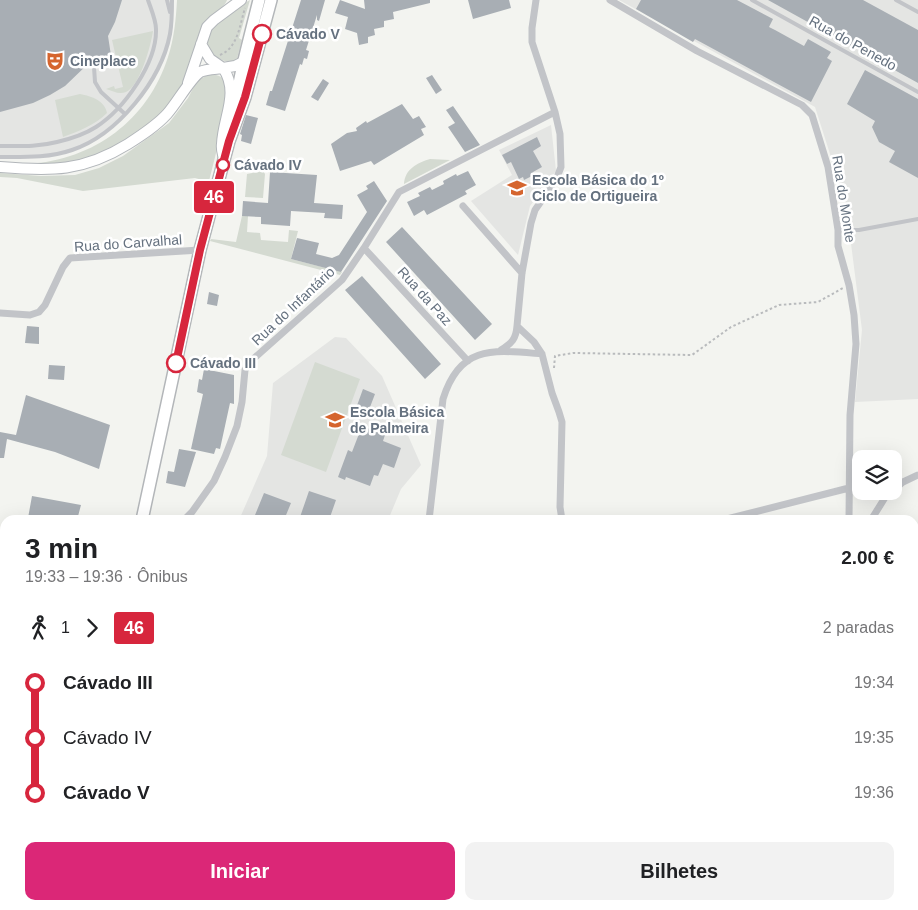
<!DOCTYPE html>
<html lang="pt">
<meta charset="utf-8">
<style>
:root{--surface:#fff;--page:#f2f2f2;--text:#202124;--muted:#757577;--accent:#db2777}
body{margin:0;font-family:Helvetica,sans-serif;background:var(--page);color:var(--text);height:100vh;display:flex;flex-direction:column;font-size:19px;white-space:nowrap}
*{box-sizing:border-box;margin:0}
p{font-size:16px;color:var(--muted)}
.icon{flex:none;width:28px;height:28px;fill:none;stroke:currentColor;stroke-width:2;stroke-linecap:round;stroke-linejoin:round}
.map{position:relative;flex:1;overflow:hidden}
.details{position:absolute;left:0px;top:515px;width:919px;height:395px;display:flex;flex-direction:column;background:var(--surface);border-radius:15px 15px 0 0;box-shadow:0 5px 20px #0002}
.details>*{flex:none}
.badge{padding:0 10px;border-radius:4px;font-size:18px;line-height:32px}
.tools{position:absolute;left:852px;top:450px;display:grid;gap:10px}
.tools a{display:grid;place-items:center;width:50px;height:50px;border-radius:10px;background:var(--surface);box-shadow:0 5px 20px #0002;font-size:25px}
.map>.badge{position:absolute;translate:-50% -50%;box-shadow:0 0 0 2px #fff}
.legs{display:flex;align-items:center;gap:8px;height:55px;padding:0 25px;font-size:16px}
.legs p{margin-inline-start:auto}
.headline{display:flex;align-items:center;justify-content:space-between;height:85px;padding:0 25px}
h1{font-size:28px;font-weight:600;line-height:38px}
.action{display:flex;gap:10px;margin-top:auto;padding:10px 25px}
.action a{flex:1;height:58px;border-radius:10px;background:var(--accent);color:#fff;font-size:20px;font-weight:600;line-height:58px;text-align:center}
.action a+a{background:var(--page);color:var(--text)}
ul{padding:0 25px;list-style:none}
li{display:flex;align-items:center;gap:18px;height:55px;font-size:19px}
li i{display:grid;place-items:center;width:8px;height:100%;margin:0 6px;background:currentColor}
li i::after{content:'';width:12px;height:12px;margin:-6px;border:4px solid;border-radius:50%;background:var(--surface)}
li p{margin-inline-start:auto}
li:first-child i{background:linear-gradient(#0000 50%,currentColor 0)}
li:last-child i{background:linear-gradient(currentColor 50%,#0000 0)}
.map>svg:first-child{display:block}
.built{fill:#e4e5e3}
.green{fill:#d4dad1}
.building{fill:#a8aeb4}
.lines{fill:none;stroke-linecap:round;stroke-linejoin:round}
.secondary-casing{stroke:#b2b6ba;stroke-width:12}
.primary-casing{stroke:#b3b6b9;stroke-width:14}
.path{stroke:#b9bbbd;stroke-width:2;stroke-dasharray:2.5 2.5;stroke-linecap:butt}
.lane{stroke:#c2c4c8;stroke-width:4}
.street{stroke:#c2c4c8;stroke-width:7}
.secondary{stroke:#fff;stroke-width:10}
.primary{stroke:#fff;stroke-width:11}
.line-1-casing{stroke:#fff;stroke-width:11}
.line-1{stroke:#d7263d;stroke-width:8}
.stop-1-dot{fill:#fff;stroke:#d7263d;stroke-width:2.5}
.labels{text-anchor:middle;stroke-width:5;stroke-linejoin:round;paint-order:stroke}
.stop-label{font-size:14px;font-weight:bold;fill:#65717f;stroke:#fff;text-anchor:start}
.street-label{font-size:14px;fill:#65717f;stroke:#fff}
.poi-label{font-size:14px;font-weight:bold;fill:#65717f;stroke:#fff;text-anchor:start}
</style>
<div class="map">
<svg width="918" height="910" viewBox="0 0 918 910">
<rect width="100%" height="100%" fill="#f3f4f0"/>
<path class="built" d="M0 0H172L170 35 158 68 147 89 125 114 89 143 52 155 0 157Z
M619 0H918V399L855 402 862 330 846 204 815 107Z
M551 125 556 171 530 206 518 255 471 201 512 175 499 150Z
M335 337 346 338 382 376 421 465 401 489 388 520H239L267 456 273 383Z"/>
<path class="green" d="M177 0H227C224 10 206 15 200 31 193 48 192 68 183 85 161 126 108 159 63 164 52 165 39 164 28 164 94 160 148 120 168 57 174 39 176 19 177 0Z
M250 0 239 38 242 40 236 62C217 64 198 46 212 28 221 17 238 7 250 0Z
M153 31C151 45 140 86 126 92 119 95 113 91 106 89L114 86 115 89 123 87 112 40Z
M209 74C215 74 223 76 225 82 232 99 213 163 209 182L195 178 83 191 17 178 0 177V173L41 176 75 175 99 168 123 156 169 123 188 98 197 81Z
M80 94C92 96 105 101 107 113 95 125 79 131 63 137L55 100Z
M430 159 450 160 404 184C405 169 417 163 430 159Z
M263 171 265 174 263 198 245 197 247 174Z
M242 216H248L247 232 260 233 261 240 288 242 289 230 298 231 291 259 342 272 340 275 210 241 211 239 236 242Z
M315 362 360 379 326 472 281 455Z"/>
<path class="building" d="M0 0H122L115 22 108 36 112 62H90L65 86 50 95 33 103 0 112Z
M301 0H325L319 21 317 20V15L306 50 309 51 307 59 304 58 302 65 300 64 285 111 266 105 270 91H272Z
M340 0 365 9 364 0H430V3L393 12 394 19 384 21V27L374 29 375 35 368 37V43L359 45 357 33 345 29 348 17 335 13Z
M468 0H509L511 8 473 19Z
M641 0H737L773 19 769 27 775 30 804 46 808 39 831 52 827 58 832 61 811 102 695 39 693 42 636 9Z
M768 0H863L918 30V83Z
M865 70 918 99V178L889 162 895 151 879 142 872 127 875 121 847 104Z
M432 75 442 90 436 94 426 78Z
M323 79 329 83 318 101 311 97Z
M402 104 413 119 419 116 426 127 421 129 424 135 374 165 371 161 340 171 331 144 347 133 357 131 356 128 366 121 367 123Z
M453 106 480 145 465 152 448 127 455 123 446 110Z
M246 115 258 118 251 144 241 141 242 135 240 134Z
M537 137 541 146 533 151 542 167 533 172 534 175 524 180 523 177 519 179 511 162 507 164 502 155Z
M468 171 476 185 465 191 467 194 427 215 424 210 414 216 407 202 420 196 418 193 430 187 432 190 444 184 443 181 456 174 457 176Z
M270 172 317 175 314 203 343 205 342 219 324 218 325 213 291 211 290 226 261 224V217L242 216 243 201 268 203Z
M374 181 387 201 341 272 291 259 297 238 319 243 316 254 332 258 339 255 367 212 357 195 368 189 366 186Z
M402 227 492 324 475 340 386 242Z
M362 276 441 364 425 379 345 290Z
M209 292 219 295 217 306 207 304Z
M27 326 39 327V344L25 343Z
M49 365 65 366 64 380 48 379Z
M204 369 234 375V404L230 403 220 449 216 448 214 454 191 449 203 394 197 392 199 379 202 380Z
M363 389 375 394 367 415 355 411Z
M26 395 110 425 99 469 55 452 7 439 4 458H0V432L16 435Z
M362 426 385 435 383 441 401 448 394 468 383 464 378 476 374 475 370 486 346 477 345 480 338 477 348 450 352 452Z
M179 449 196 452 185 487 166 483 168 471 174 472Z
M309 491 336 500 329 520H307L300 517Z
M264 493 291 503 284 520H253Z
M32 496 81 505 77 520H39L28 518Z"/>
<g class="lines">
<g class="secondary-casing">
<path id="secondary" d="M201 44 210 59 223 68 235 66 247 60
M188 83 207 27 214 20 241 0
M0 167C51 171 83 172 128 144 142 135 156 126 167 114 177 103 190 79 200 72 206 69 216 69 223 68 240 93 223 117 222 144 221 149 223 154 224 159"/>
</g>
<g class="primary-casing">
<path id="primary" d="M232 117 243 64 259 0
M142 520 200 250 229 141 245 97 271 0
M51 910 53 905"/>
</g>
<path class="path" d="M220 55C238 48 240 24 245 8
M554 368 555 356 573 353 692 355 731 327 779 305 818 302 843 288"/>
<path class="lane" d="M167 0 170 12
M752 0 918 92
M896 0 918 12
M94 67 95 82 101 92 125 114
M0 146C19 146 38 147 57 142 70 139 85 134 96 127 124 109 157 63 156 29 156 20 151 9 148 0
M0 157C24 157 49 158 72 150 117 135 161 81 170 34 172 23 172 11 172 0
M838 230H859L918 219"/>
<path class="street" d="M536 0 532 28V42L555 112 560 134 561 167 556 180 535 210 531 223 522 273 517 326 534 342 542 354 552 393 559 412 562 422 560 507 562 520
M610 0 697 51 802 105 812 115 828 167 838 230V246L849 285 854 315 856 344 850 415 849 520
M463 206 522 273
M364 248 468 361
M0 313 30 315 39 312 45 305 63 267 70 258 200 250
M501 350C512 343 516 339 517 326
M894 490 903 482 918 475
M184 520 192 512 214 481 225 457 237 426 242 402 245 370 251 361 342 280 364 248 399 192 555 112
M429 520 443 399C460 344 494 350 542 354
M723 520 849 488
M871 520 886 496 892 491
M0 659H5
M914 849 918 853
M185 910 187 905
M485 910 489 905
M582 910 586 905
M598 910 603 905
M696 910 700 905"/>
<use href="#secondary" class="secondary"/>
<use href="#primary" class="primary"/>
</g>
<g class="lines">
<g class="line-1-casing">
<path id="line-1" d="M176 363 200 250 229 141 245 97 262 34"/>
</g>
<use href="#line-1" class="line-1"/>
</g>
<defs>
<g id="theatre-bare" transform="scale(1.5)"><path d="M-5-5.5Q0-4 5-5.5V0Q5 5 0 6Q-5 5-5 0ZM-3.3-2.5H-1v1.5H-3.3ZM1-2.5H3.3v1.5H1ZM-2.8 1Q0 5.5 2.8 1Z" fill="#d5652e" stroke="#fff" stroke-width="2.5" paint-order="stroke"/></g>
<g id="school-bare" transform="scale(1.5)"><path d="M0-5L7-2L0 1L-7-2ZM-4 1L0 2.5L4 1V4Q0 6-4 4Z" fill="#d5652e" stroke="#fff" stroke-width="2.5" paint-order="stroke"/></g>
</defs>
<g fill-rule="evenodd">
<use href="#theatre-bare" x="55" y="61"/>
<use href="#school-bare" x="517" y="188"/>
<use href="#school-bare" x="335" y="420"/>
</g>
<g class="stop-1-dot">
<circle cx="262" cy="34" r="9"/>
<circle cx="223" cy="165" r="6"/>
<circle cx="176" cy="363" r="9"/>
</g>
<g class="labels">
<g class="stop-label">
<text x="276" y="39">Cávado V</text>
<text x="234" y="170">Cávado IV</text>
<text x="190" y="368">Cávado III</text>
</g>
<g class="street-label">
<text transform="translate(853 43) rotate(29)" y="5">Rua do Penedo</text>
<text transform="translate(844 199) rotate(81)" y="5">Rua do Monte</text>
<text transform="translate(128 243) rotate(-4)" y="5">Rua do Carvalhal</text>
<text transform="translate(425 296) rotate(48)" y="5">Rua da Paz</text>
<text transform="translate(293 306) rotate(-43)" y="5">Rua do Infantário</text>
</g>
<g class="poi-label">
<text x="70" y="66">Cineplace</text>
<text x="532" y="185">Escola Básica do 1º<tspan x="532" dy="16">Ciclo de Ortigueira</tspan></text>
<text x="350" y="417">Escola Básica<tspan x="350" dy="16">de Palmeira</tspan></text>
</g>
</g>
</svg>
<div class="tools">
<a><svg class="icon" aria-label="layers" viewBox="0 0 24 24"><path d="M12 4l9 5-9 5-9-5zM3 14l9 5 9-5"/></svg></a>
</div>
<b class="badge" style="left:214px;top:197px;background:#d7263d;color:#fff">46</b>
<section class="details">
<div class="headline"><div><h1>3 min</h1><p>19:33 – 19:36 · Ônibus</p></div><b>2.00 €</b></div>
<div class="legs"><svg class="icon" aria-label="walk" viewBox="0 0 24 24"><circle cx="13" cy="4" r="2"/><path d="M13 8l-2 6 4 7M11 14l-3 7M7 12l3-4h3l4 4"/></svg>1<svg class="icon" aria-label="forward" viewBox="0 0 24 24"><path d="M9 5l7 7-7 7"/></svg><b class="badge" style="background:#d7263d;color:#fff">46</b><p>2 paradas</p></div>
<ul>
<li><i style="color:#d7263d"></i><b>Cávado III</b><p>19:34</p></li>
<li><i style="color:#d7263d"></i><span>Cávado IV</span><p>19:35</p></li>
<li><i style="color:#d7263d"></i><b>Cávado V</b><p>19:36</p></li>
</ul>
<div class="action"><a>Iniciar</a><a>Bilhetes</a></div>
</section>
</div>
